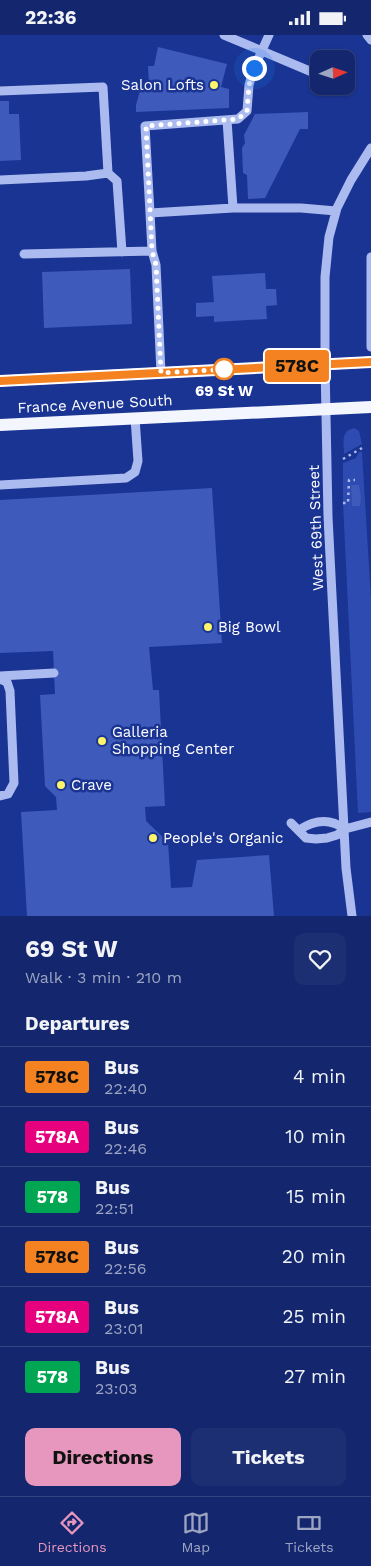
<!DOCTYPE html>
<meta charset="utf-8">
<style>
:root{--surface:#14276e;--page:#1d2f73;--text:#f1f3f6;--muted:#9da5c2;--line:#334481;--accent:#e797bd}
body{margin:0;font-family:"Work Sans",sans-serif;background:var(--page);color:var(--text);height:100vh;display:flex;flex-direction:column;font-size:19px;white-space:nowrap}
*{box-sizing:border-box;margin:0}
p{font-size:16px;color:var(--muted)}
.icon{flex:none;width:28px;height:28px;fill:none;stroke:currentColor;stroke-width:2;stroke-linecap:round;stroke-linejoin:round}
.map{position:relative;height:881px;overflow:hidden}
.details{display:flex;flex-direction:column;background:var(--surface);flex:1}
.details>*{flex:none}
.badge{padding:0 10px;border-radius:4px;font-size:18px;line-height:32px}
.needle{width:32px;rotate:87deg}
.buttons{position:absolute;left:310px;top:15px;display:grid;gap:10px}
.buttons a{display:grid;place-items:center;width:45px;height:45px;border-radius:10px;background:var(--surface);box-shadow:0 1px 4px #0004,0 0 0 1px var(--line);font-size:25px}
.you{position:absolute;width:25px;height:25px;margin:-12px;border:4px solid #fff;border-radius:50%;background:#1a73e8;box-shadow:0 0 0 8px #1a73e833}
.map>.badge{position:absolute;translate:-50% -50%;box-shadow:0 0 0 2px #fff}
h2{padding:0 25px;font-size:19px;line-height:45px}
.round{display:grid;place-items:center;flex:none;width:52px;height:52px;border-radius:10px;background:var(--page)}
.summary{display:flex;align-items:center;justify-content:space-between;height:85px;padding:0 25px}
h1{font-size:24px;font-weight:700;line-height:38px}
.button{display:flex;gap:10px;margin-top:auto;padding:10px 25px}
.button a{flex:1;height:58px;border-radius:10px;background:var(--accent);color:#111;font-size:20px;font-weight:700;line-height:58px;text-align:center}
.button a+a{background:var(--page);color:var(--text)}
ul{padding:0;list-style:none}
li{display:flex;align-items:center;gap:15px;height:60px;padding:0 25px;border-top:1px solid var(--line)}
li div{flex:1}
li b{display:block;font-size:19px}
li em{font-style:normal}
li .badge{min-width:55px;font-weight:700;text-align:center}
.status{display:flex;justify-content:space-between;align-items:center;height:35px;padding:0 25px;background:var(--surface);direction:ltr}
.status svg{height:14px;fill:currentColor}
.tab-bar{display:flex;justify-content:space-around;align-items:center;height:70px;border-top:1px solid var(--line);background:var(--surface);font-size:14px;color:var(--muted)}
.tab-bar a{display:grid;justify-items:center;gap:2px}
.tab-bar .on{color:var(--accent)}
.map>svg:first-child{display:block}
.green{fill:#2e4bb2}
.building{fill:#3e5aba}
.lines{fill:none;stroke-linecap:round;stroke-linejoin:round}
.path{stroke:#acbbef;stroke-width:2.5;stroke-dasharray:2.5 4;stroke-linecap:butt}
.minor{stroke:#acbbef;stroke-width:9}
.major{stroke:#f4f6ff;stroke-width:12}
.line-casing{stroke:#fff;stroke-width:11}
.line{stroke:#f58220;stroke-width:8}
.walk{stroke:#fff;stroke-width:5;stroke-dasharray:0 9}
.poi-dot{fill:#fff56a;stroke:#1a3493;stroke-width:2}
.stop-dot{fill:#fff;stroke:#f58220;stroke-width:2.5}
.labels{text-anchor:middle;stroke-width:5;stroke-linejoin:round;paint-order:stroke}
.poi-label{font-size:15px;fill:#fff;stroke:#1a3493;text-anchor:start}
.stop-label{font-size:15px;font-weight:bold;fill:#fff;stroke:#1a3493}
.street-label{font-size:15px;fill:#fff;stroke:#1a3493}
</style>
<div class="status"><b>22:36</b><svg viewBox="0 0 49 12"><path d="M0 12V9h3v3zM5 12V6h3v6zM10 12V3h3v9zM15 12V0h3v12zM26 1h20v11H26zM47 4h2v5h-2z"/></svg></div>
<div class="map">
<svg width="371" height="881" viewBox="0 0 371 881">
<rect width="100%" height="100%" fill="#1a3493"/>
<path class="green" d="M354 393 359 396 362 409 344 419C344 408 340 396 354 393Z
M359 417H362L371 565V777L358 778 343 468V428L356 423Z"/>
<path class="building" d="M158 12 227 29 221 52 229 54V73L136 77V70L141 52H149L148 31H154Z
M0 66H9V79H19L21 125 0 126Z
M308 77V94H300L265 163 248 164 247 140 243 138 242 113 245 108 244 100 255 79Z
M130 234 132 289 44 293 42 237Z
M265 238 266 254H276L277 270 266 271 267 284 214 287V281L196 282V268L214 267 212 241Z
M351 450H359L361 462 360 471H352Z
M212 453 222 608 149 612 153 655H159L165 771 145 772 146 786 168 807 171 853 192 852 197 825 269 820 274 881H27L21 777 57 775 56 762 45 751 40 660 55 659 53 616 0 618V465Z"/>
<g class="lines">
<path class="path" d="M343 424 362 413
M343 468H348L349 445H355"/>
<path class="minor" d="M224 0 319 40
M367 0 371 5
M0 56 103 52 108 138 86 141 0 145
M227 85 233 173 150 178 145 91 238 84 247 76 249 50 254 33 269 0
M108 138 117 146 122 217
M233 173H301L336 176
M150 178 152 216
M24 219 152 216 156 230 161 338
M371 222V312
M0 450 126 443 135 437 138 426 135 383
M0 641 54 638
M0 644 7 647 10 656 14 748 8 759 0 761
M291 788 306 803 316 804 327 803 337 800 345 794 371 787
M299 795C314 785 330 783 345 794
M352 881 346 833 328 482 325 329V242L329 202 337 173 351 145 371 113"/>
<path class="major" d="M0 346 371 327
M0 390 371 372"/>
</g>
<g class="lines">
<g class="line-casing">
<path id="line" d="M0 346 371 327"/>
</g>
<use href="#line" class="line"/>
<path class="walk" d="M224 334H232L161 338 156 230 152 216 146 91 238 84 247 76 249 50 254 33"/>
</g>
<g class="poi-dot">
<circle cx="214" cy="50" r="5"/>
<circle cx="208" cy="592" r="5"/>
<circle cx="102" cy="706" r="5"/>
<circle cx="61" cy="750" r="5"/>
<circle cx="153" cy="803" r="5"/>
</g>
<circle class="stop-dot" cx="224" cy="334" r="10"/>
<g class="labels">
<g class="poi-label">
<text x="204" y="55" text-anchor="end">Salon Lofts</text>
<text x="218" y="597">Big Bowl</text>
<text x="112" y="702">Galleria<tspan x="112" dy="17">Shopping Center</tspan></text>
<text x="71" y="755">Crave</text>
<text x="163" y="808">People's Organic</text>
</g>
<g class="stop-label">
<text x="224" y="361">69 St W</text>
</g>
<g class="street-label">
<text transform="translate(95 369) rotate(-3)" y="5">France Avenue South</text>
<text transform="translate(316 493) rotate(-92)" y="5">West 69th Street</text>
</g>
</g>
</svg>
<div class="buttons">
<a><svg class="needle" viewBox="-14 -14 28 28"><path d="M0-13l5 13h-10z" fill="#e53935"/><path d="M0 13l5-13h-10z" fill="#9da5c2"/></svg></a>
</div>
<div class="you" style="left:254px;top:33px"></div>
<b class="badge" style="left:297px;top:331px;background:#f58220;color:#111">578C</b>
</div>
<section class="details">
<div class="summary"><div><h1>69 St W</h1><p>Walk · 3 min · 210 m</p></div><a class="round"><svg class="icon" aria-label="heart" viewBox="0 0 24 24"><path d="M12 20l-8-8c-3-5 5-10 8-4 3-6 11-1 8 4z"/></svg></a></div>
<h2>Departures</h2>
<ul>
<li><span class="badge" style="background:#f58220;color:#111">578C</span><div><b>Bus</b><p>22:40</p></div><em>4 min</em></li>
<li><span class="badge" style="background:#e6007e;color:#fff">578A</span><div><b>Bus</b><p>22:46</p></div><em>10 min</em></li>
<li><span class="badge" style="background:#00a651;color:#fff">578</span><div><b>Bus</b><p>22:51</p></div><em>15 min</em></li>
<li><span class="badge" style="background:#f58220;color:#111">578C</span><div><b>Bus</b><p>22:56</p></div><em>20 min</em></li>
<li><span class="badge" style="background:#e6007e;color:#fff">578A</span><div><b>Bus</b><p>23:01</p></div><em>25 min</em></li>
<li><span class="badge" style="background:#00a651;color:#fff">578</span><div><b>Bus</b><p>23:03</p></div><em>27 min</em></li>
</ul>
<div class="button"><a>Directions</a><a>Tickets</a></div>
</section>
<nav class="tab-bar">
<a class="on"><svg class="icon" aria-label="directions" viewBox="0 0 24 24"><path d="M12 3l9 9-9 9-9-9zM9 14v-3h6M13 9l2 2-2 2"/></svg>Directions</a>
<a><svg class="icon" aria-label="map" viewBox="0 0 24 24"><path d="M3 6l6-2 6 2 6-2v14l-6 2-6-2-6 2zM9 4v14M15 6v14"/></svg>Map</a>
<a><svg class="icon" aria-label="tickets" viewBox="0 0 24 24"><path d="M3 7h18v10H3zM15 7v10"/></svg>Tickets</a>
</nav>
